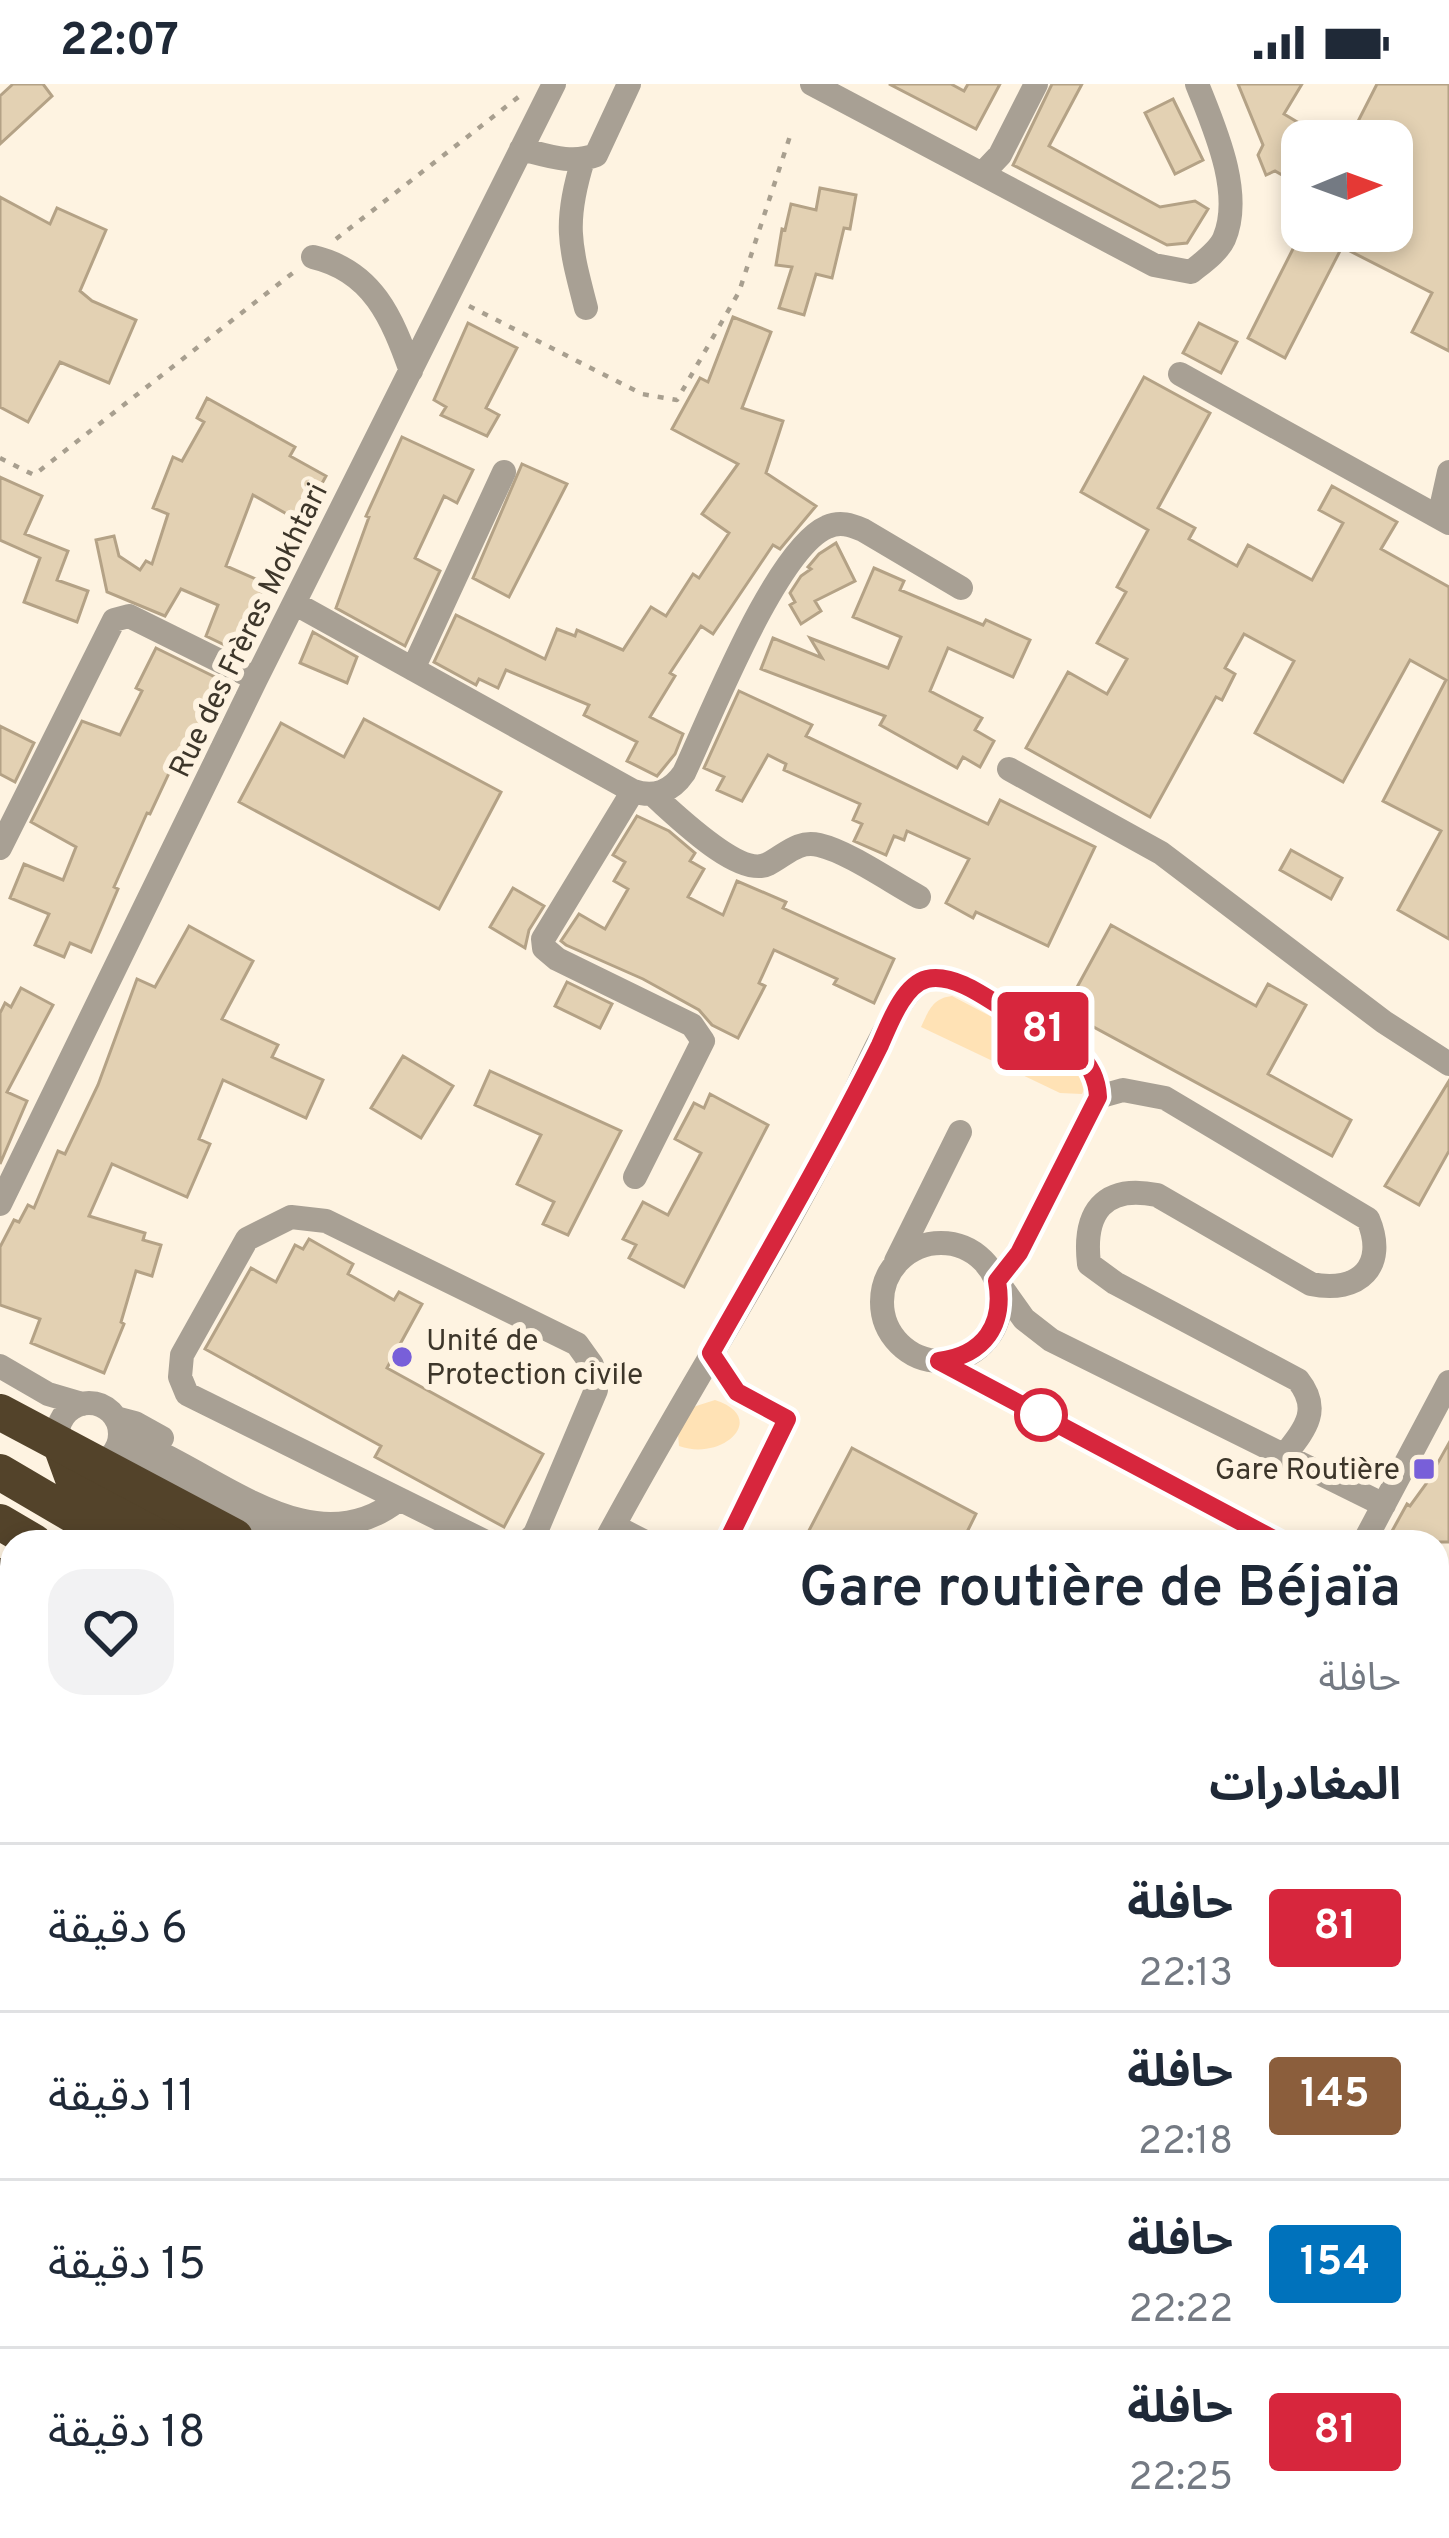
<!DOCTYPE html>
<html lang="ar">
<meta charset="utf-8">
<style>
:root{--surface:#fff;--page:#f2f2f3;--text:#1f2937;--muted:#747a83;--line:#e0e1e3}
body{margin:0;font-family:Overpass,"Noto Sans Arabic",sans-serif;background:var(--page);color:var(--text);direction:rtl;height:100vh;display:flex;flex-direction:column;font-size:45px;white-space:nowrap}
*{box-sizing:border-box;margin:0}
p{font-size:39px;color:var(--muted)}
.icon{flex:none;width:66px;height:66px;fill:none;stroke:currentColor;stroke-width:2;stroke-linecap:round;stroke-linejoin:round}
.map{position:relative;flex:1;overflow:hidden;direction:ltr}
.sheet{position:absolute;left:0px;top:1446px;width:1449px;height:1008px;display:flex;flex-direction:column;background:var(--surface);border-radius:36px 36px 0 0;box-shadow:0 6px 18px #0003;direction:rtl}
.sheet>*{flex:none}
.badge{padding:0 24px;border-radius:9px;font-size:42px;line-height:78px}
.needle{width:78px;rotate:89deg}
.tools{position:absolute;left:1281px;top:36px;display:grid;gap:24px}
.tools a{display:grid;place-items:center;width:132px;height:132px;border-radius:24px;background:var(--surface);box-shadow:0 6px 18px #0003;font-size:60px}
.map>.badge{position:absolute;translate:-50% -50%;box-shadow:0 0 0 6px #fff}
h2{padding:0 48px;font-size:45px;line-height:108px}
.round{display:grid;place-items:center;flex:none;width:126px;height:126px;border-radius:36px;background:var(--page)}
.head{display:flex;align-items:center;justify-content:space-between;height:204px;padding:0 48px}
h1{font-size:57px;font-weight:600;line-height:90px}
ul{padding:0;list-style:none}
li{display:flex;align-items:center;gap:36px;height:168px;padding:0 48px;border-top:3px solid var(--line)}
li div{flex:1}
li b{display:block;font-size:45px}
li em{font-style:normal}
li .badge{min-width:132px;font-weight:700;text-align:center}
.status{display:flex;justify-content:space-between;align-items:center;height:84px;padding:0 60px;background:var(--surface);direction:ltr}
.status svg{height:33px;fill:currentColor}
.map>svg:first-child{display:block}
.built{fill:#ffe8c3}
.green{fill:#ffe2b5}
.building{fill:#e3d1b3;stroke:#b4a286;stroke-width:3}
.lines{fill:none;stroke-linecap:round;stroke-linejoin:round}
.path{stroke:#a89f8f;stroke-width:4.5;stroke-dasharray:6 9;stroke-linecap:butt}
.minor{stroke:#a8a094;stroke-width:24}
.major{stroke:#695b46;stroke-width:30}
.highway{stroke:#53432a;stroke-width:36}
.rail-casing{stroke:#968d7e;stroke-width:10}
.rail{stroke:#fef3e1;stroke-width:6;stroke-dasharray:18;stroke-linecap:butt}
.highway-bridge{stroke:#53432a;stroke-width:36}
.line-casing{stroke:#fff;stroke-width:27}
.line{stroke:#d7263d;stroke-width:18}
.poi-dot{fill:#785fd9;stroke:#fef3e1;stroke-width:4.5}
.stop-dot{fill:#fff;stroke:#d7263d;stroke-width:6}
.labels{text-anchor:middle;stroke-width:12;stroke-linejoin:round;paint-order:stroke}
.street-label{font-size:30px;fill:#3d362a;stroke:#fef3e1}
.poi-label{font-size:30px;fill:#3d362a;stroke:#fef3e1;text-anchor:start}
</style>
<div class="status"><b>22:07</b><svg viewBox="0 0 49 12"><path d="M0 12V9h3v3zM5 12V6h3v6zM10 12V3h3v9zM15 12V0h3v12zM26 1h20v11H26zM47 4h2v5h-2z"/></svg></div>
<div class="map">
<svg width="1449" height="2454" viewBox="0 0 1449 2454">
<rect width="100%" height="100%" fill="#fef3e1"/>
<path class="built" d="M0 1652 12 1659V2291L0 2309Z
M107 2442H1319L1338 2454H85Z"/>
<path class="green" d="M952 912 1074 976 1086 1001 1082 1010 1060 1009 921 943C929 926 933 914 952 912Z
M715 1316C770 1334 722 1378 679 1362L678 1350 693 1323Z"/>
<path class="building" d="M13 0H43L52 12 0 60V12Z
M889 0H951L964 7 968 0H1000L976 45Z
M1052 0H1082L1049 62 1160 123 1195 117 1208 125 1187 159 1167 161 1013 81Z
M1238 0H1302L1284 30 1299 39 1306 57H1302V72L1289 95 1275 87 1266 91 1258 71 1263 61Z
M1377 0H1449V267L1412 248 1432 209 1342 163 1285 274 1248 254 1302 147H1392V57H1348Z
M1173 15 1203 76 1175 90 1145 29Z
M820 104 856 111 850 145 844 144 832 194 816 190 804 231 779 224 792 183 776 181 782 145 785 146 791 120 816 126Z
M0 113 50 140 57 124 106 146 80 207 92 217 136 236 109 299 60 278 28 338 0 323Z
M733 233 771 248 742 324 783 337 766 389 816 422 780 465 773 461 713 550 701 542 670 589 675 592 650 633 683 650 675 670 657 692 627 677 637 658 584 631 589 621 506 586 498 604 479 595 476 601 434 578 456 531 545 575 557 545 575 552 577 546 623 566 651 523 666 532 693 490 699 494 729 449 702 430 738 380 672 345 700 294 708 298Z
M468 239 517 264 486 324 499 331 487 352 441 331 446 323 434 316Z
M1199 239 1237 258 1221 289 1183 269Z
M1144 293 1210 329 1158 424 1195 444 1189 455 1237 482 1248 461 1312 496 1343 439 1319 426 1332 402 1397 438 1381 465 1449 503V855L1398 826 1441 747 1383 717 1446 596 1410 576 1343 698 1255 649 1294 577 1244 550 1225 584 1235 590 1222 616 1216 613 1150 733 1026 664 1068 588 1107 610 1127 575 1097 559 1126 508 1117 503 1148 446 1081 408Z
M207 314 295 363 290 372 326 392 301 438 253 411 226 482 265 499 237 567 206 552 218 521 181 505 165 532 107 508 96 456 114 452 119 472 140 486 146 477 152 480 168 430 153 424 173 373 182 377 204 338 197 334Z
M402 353 473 386 457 419 444 412 415 474 440 487 405 562 336 524 369 433 366 432Z
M522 380 567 400 509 513 473 494Z
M0 393 42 412 25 450 68 467 57 496 88 507 77 538 24 518 40 474 0 456Z
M836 459 855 497 815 517 821 527 801 540 790 521 795 518 790 509 801 492 811 485 808 483 819 470Z
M874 484 904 497 900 506 983 541 986 536 1030 556 1013 593 948 564 930 607 982 634 975 646 994 657 980 683 963 673 957 684 880 641 885 632 761 585 773 554 822 574 810 554 888 584 901 553 853 533Z
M313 548 357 573 347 599 300 579Z
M156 564 221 596 187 677 177 672 150 730 147 729 114 803 118 805 91 868 70 859 64 873 35 861 49 830 10 814 24 780 63 796 76 763 31 738 82 637 120 651 142 607 136 604Z
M739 607 812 641 806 652 988 740 1000 716 1095 763 1048 862 976 828 973 834 946 819 969 775 907 747 904 756 894 752 886 771 854 757 862 740 853 736 860 720 784 686 786 680 768 671 742 717 717 706 724 693 704 684Z
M364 635 501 708 439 825 239 718 281 639 344 673Z
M0 642 34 659 15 698 0 690Z
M637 732 669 747 695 769 690 777 704 785 688 813 723 831 737 797 786 818 783 824 894 875 874 919 834 900 837 895 774 866 759 899 765 902 738 954 712 941 699 926 643 895 566 861 561 857 579 830 605 845 628 805 614 797 625 778 613 771Z
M1291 766 1342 794 1331 815 1280 786Z
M513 804 544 822 529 846 525 864 490 843Z
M1111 841 1256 922 1268 900 1306 921 1268 990 1351 1036 1332 1072 1064 927Z
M189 842 253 877 222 935 278 961 272 973 323 996 306 1034 223 996 199 1055 210 1060 187 1113 112 1080 89 1132 145 1149 143 1156 161 1161 152 1192 136 1187 121 1238 124 1240 104 1289 31 1259 40 1235 0 1221V1163L14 1136 19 1138 28 1121 34 1124 58 1067 65 1070 98 1001 137 895 155 903Z
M567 898 612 920 600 944 555 922Z
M21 904 53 921 7 1008 27 1017 0 1080V929L5 919 11 923Z
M403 972 453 1002 421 1054 371 1024Z
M490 987 621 1047 568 1151 543 1140 554 1118 517 1100 541 1051 475 1021Z
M1449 997V1067L1419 1121 1385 1102Z
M710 1010 768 1041 684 1203 629 1174 636 1161 623 1155 643 1118 668 1131 701 1069 675 1055 694 1019 704 1024Z
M309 1155 353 1180 348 1190 394 1216 399 1208 422 1220 387 1284 543 1370 504 1443 375 1373 381 1362 205 1265 251 1184 276 1198 295 1161 303 1165Z
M1449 1359V1458H1386L1407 1420 1410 1422 1426 1400Z
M852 1364 976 1430 962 1458H803Z"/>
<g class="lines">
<path class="path" d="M336 155 521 11
M469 222 642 310 677 316 739 208 792 46
M0 374 34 391 294 188"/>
<path class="minor" d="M812 0 982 90 1000 71 1036 0
M521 65C546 71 571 81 596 71L629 0
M583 76C563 140 570 162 586 224
M982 90 1154 181 1191 188C1202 179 1218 168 1224 155 1244 109 1214 43 1197 0
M313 173C373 187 392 234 411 287
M1180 290 1449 439
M1439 433 1449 388
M294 519 633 707C654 714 671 708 684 689 710 634 776 465 827 443 840 437 851 441 863 446L961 504
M413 585 504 388
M1009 685 1161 769 1384 938 1449 980
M633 707 543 855 544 864 557 875 692 941 703 957 635 1093
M652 710C674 729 739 795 768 780 786 771 797 756 819 761 849 768 891 798 919 813
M0 764 114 536 129 532 256 595
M1098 1013 1123 1006 1165 1014 1368 1135C1388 1182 1359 1210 1311 1200L1157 1111C1103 1100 1083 1129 1089 1180L1115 1199 1298 1296C1322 1326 1305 1345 1284 1372
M0 1120 256 595 554 0
M882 1218a59 59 0 1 1 118 0a59 59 0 1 1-118 0Z
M896 1177 960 1048
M711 1269 737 1308 787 1335 727 1458
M939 1277 1279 1458
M0 1282 48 1310 82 1320
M58 1350a31 31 0 1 1 62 0a31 31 0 1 1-62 0Z
M116 1334 135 1339 162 1354
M120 1353C207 1378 306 1487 397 1417
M118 1362 172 1399 294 1458
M614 1442 645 1458
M486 1458 187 1310 180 1293 182 1271 247 1155 291 1133 326 1137 577 1260 592 1281 596 1306 535 1450 527 1458
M605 1458C681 1315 771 1179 843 1034 857 1005 899 901 928 895 961 889 1001 924 1028 938 1062 956 1096 971 1098 1013L1019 1169 997 1197 1024 1235 1051 1256 1384 1421
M1364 1458 1449 1298
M0 1758 12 1739
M1437 1874 1449 1881
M710 2442 711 2454
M1172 2442 1195 2454
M301 2454 320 2442"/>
<path class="major" d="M1437 2191 1449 2197
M1437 2223 1449 2230"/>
<path class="highway" d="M63 1367 75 1400 98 1417 180 1458
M0 1388 119 1458
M0 1438 34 1458
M0 1492 12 1500
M0 2421 12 2414"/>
<g class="rail-casing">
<path id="rail" d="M0 1544 12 1552
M1392 2442 1411 2454"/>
</g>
<use href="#rail" class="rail"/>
<path class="highway-bridge" d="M0 1328 235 1453"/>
</g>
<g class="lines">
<g class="line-casing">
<path id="line" d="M727 1458 787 1335 737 1308 711 1269C769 1167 828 1066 880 961 889 941 903 901 927 895 957 888 994 920 1019 934 1055 953 1096 968 1098 1013L1019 1169 997 1197C1005 1241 984 1271 939 1277L1279 1458"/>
</g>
<use href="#line" class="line"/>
</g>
<g class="poi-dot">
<circle cx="402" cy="1273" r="12"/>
<rect x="1412" y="1373" width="24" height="24" rx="6"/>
</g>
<circle class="stop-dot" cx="1041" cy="1331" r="24"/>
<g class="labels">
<g class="street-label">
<text transform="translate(248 546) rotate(-64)" y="10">Rue des Frères Mokhtari</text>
</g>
<g class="poi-label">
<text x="426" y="1266">Unité de<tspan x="426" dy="34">Protection civile</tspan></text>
<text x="1400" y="1395" text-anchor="end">Gare Routière</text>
</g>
</g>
</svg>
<div class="tools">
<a><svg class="needle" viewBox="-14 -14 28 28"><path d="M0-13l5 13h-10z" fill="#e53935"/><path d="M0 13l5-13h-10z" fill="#747a83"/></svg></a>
</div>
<b class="badge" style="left:1043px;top:947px;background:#d7263d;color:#fff">81</b>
<section class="sheet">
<div class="head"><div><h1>Gare routière de Béjaïa</h1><p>حافلة</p></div><a class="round"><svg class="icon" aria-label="heart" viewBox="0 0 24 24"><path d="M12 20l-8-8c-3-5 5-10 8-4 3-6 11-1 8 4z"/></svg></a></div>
<h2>المغادرات</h2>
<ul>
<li><span class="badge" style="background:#d7263d;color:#fff">81</span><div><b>حافلة</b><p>22:13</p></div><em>6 دقيقة</em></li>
<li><span class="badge" style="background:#8b5e3c;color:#fff">145</span><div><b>حافلة</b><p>22:18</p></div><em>11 دقيقة</em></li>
<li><span class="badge" style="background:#0072bc;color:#fff">154</span><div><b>حافلة</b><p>22:22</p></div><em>15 دقيقة</em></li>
<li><span class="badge" style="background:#d7263d;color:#fff">81</span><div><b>حافلة</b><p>22:25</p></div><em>18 دقيقة</em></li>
</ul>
</section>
</div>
